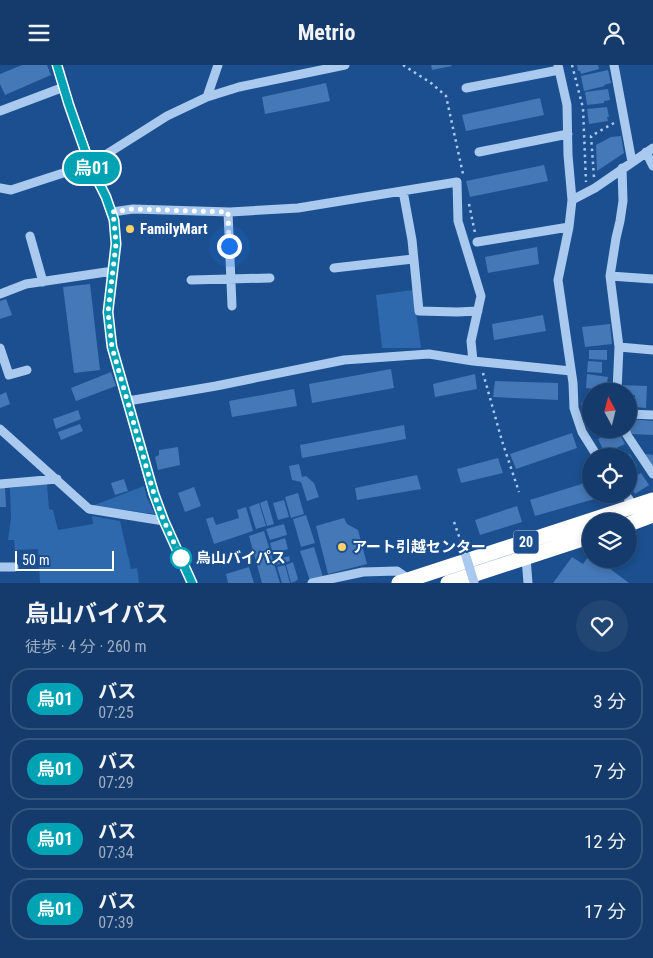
<!DOCTYPE html>
<html lang="ja">
<meta charset="utf-8">
<style>
:root{--surface:#143b6b;--page:#214673;--text:#f1f3f6;--muted:#9dadc1;--line:#33557e}
body{margin:0;font-family:"Roboto Condensed","Noto Sans JP",sans-serif;background:var(--page);color:var(--text);height:100vh;display:flex;flex-direction:column;font-size:19px;white-space:nowrap}
*{box-sizing:border-box;margin:0}
p{font-size:16px;color:var(--muted)}
.icon{flex:none;width:28px;height:28px;fill:none;stroke:currentColor;stroke-width:2;stroke-linecap:round;stroke-linejoin:round}
.map{position:relative;height:518px;overflow:hidden}
.details{display:flex;flex-direction:column;background:var(--surface);flex:1}
.details>*{flex:none}
.badge{padding:0 10px;border-radius:16px;font-size:18px;line-height:32px}
.needle{width:32px;rotate:353deg}
.buttons{position:absolute;left:582px;top:318px;display:grid;gap:10px}
.buttons a{display:grid;place-items:center;width:55px;height:55px;border-radius:50%;background:var(--surface);box-shadow:0 2px 8px #0003,0 0 0 1px var(--line);font-size:25px}
.scale{position:absolute;left:15px;bottom:12px;width:99px;box-sizing:border-box;padding-left:5px;border:2px solid #fff;border-top:0;font-size:14px;line-height:18px;white-space:nowrap;color:#fff;-webkit-text-stroke:4px #1b4f8f;paint-order:stroke}
.you{position:absolute;width:25px;height:25px;margin:-12px;border:4px solid #fff;border-radius:50%;background:#1a73e8;box-shadow:0 0 0 8px #1a73e833}
.map>.badge{position:absolute;translate:-50% -50%;box-shadow:0 0 0 2px #fff}
.round{display:grid;place-items:center;flex:none;width:52px;height:52px;border-radius:26px;background:var(--page)}
.head{display:flex;align-items:center;justify-content:space-between;height:85px;padding:0 25px}
h1{font-size:24px;font-weight:700;line-height:38px}
ul{padding:0;list-style:none}
li{display:flex;align-items:center;gap:15px;height:62px;margin:0 10px 8px;padding:0 15px;border:2px solid var(--line);border-radius:20px}
li div{flex:1}
li b{display:block;font-size:19px}
li em{font-style:normal}
li .badge{min-width:55px;font-weight:700;text-align:center}
header{display:flex;justify-content:space-between;align-items:center;height:65px;padding:0 25px;background:var(--surface);font-size:22px;font-weight:700}
.map>svg:first-child{display:block}
.green{fill:#2e69ad}
.building{fill:#4478b7}
.lines{fill:none;stroke-linecap:round;stroke-linejoin:round}
.path{stroke:#a9c9ee;stroke-width:2.5;stroke-dasharray:2.5 4;stroke-linecap:butt}
.minor{stroke:#a9c9ee;stroke-width:9}
.highway{stroke:#fff;stroke-width:15}
.minor-bridge{stroke:#a9c9ee;stroke-width:9}
.line-casing{stroke:#fff;stroke-width:11}
.line{stroke:#00a3b4;stroke-width:8}
.walk{stroke:#fff;stroke-width:5;stroke-dasharray:0 9}
.poi-dot{fill:#ffd166;stroke:#1b4f8f;stroke-width:2}
.stop-dot{fill:#fff;stroke:#00a3b4;stroke-width:2.5}
.labels{text-anchor:middle;stroke-width:4;stroke-linejoin:round;paint-order:stroke}
.shield{fill:#1b4f8f;stroke:#bbcadd;stroke-width:1}
.shield-label{font-size:14px;font-weight:bold;fill:#fff}
.poi-label{font-size:15px;font-weight:bold;fill:#fff;stroke:#1b4f8f;text-anchor:start}
.stop-label{font-size:15px;font-weight:bold;fill:#fff;stroke:#1b4f8f;text-anchor:start}
</style>
<header><svg class="icon" aria-label="menu" viewBox="0 0 24 24"><path d="M4 6h16M4 12h16M4 18h16"/></svg>Metrio<svg class="icon" aria-label="person" viewBox="0 0 24 24"><circle cx="12" cy="8" r="4"/><path d="M4 21q1-7 8-7t8 7"/></svg></header>
<div class="map">
<svg width="653" height="518" viewBox="0 0 653 518">
<rect width="100%" height="100%" fill="#1b4f8f"/>
<path class="green" d="M413 225 421 283H382L376 230Z
M47 419 49 444 53 445 58 465 93 459 92 451 120 456 131 504 137 503 139 518H40L38 484 15 485 14 475H8L11 453 10 423Z
M144 421 147 433 155 449 92 441Z"/>
<path class="building" d="M22 0H47L51 10 5 30 0 19V9Z
M431 0H451L452 1 432 5Z
M577 0H598L599 4 581 9 580 6H578Z
M608 5 611 18 604 20 605 21 584 26 581 11Z
M326 18 330 36 265 49 262 32Z
M608 24 610 35 604 36V38L587 40 585 27Z
M540 33 544 50 466 66 462 50Z
M607 42 609 52H607L608 56 589 59 587 44Z
M621 71 624 88 597 106 596 80 611 72Z
M544 100 548 116 470 132 466 116Z
M537 182 539 199 488 208 485 192Z
M90 219 100 305 74 308 63 222Z
M6 234 12 250 0 254V236Z
M543 250 546 266 494 275 492 259Z
M610 259 612 279 585 282 582 262Z
M589 285H607V295L589 294Z
M588 296 602 297V308L587 307Z
M391 304 394 323 312 338 309 319Z
M111 307 116 321 76 336 71 323Z
M475 309 477 324 435 332 433 319Z
M587 309 608 312 606 325 586 323Z
M495 316 558 318V335L493 332Z
M621 320 647 321 646 343 635 342V330H629V326H621Z
M294 324 297 341 232 352 229 336Z
M6 327 10 339 0 343V330Z
M590 336 591 355 585 356 581 338Z
M78 345 81 354 56 364 53 354Z
M629 354 653 356V370L631 369 629 364Z
M80 359 83 366 61 375 58 367Z
M404 360 406 374 302 393 300 380Z
M593 364H610L595 369Z
M618 365 625 379 605 388 598 374Z
M572 368 577 383 516 404 510 389Z
M178 382 180 400 158 405 155 392 159 390V385Z
M630 389 637 401 629 406V391H626Z
M645 389 653 390V404Z
M498 393 503 408 461 418 457 404Z
M299 399 302 412 306 411 314 418 319 432 307 436 301 417 292 415 289 401Z
M641 408 649 420 635 429 629 419V415Z
M417 410 421 424 357 435 355 423Z
M124 414 128 426 115 430 111 418Z
M591 416V429H596L598 433 535 451 530 435Z
M5 422 6 442H0V423Z
M194 422 201 441 185 447 178 428Z
M298 428 304 449 291 453 285 432Z
M267 435 274 459 267 461 260 438Z
M284 435 289 452 278 455 273 438Z
M259 438 266 461 256 464 249 442Z
M517 441 522 457 480 470 475 455Z
M246 442 253 466 214 479 206 454 213 452 216 460 239 453 237 445Z
M306 450 315 478 301 482 293 454Z
M344 453 347 459 358 465 367 499 328 509 316 461Z
M284 459 287 470 270 475 266 464Z
M264 466 280 518H262L249 471Z
M285 473 288 484 273 489 270 478Z
M314 482 323 512 310 516 300 486Z
M591 488V494H597L629 518H553L572 492 583 499Z
M289 491 290 496 277 500 275 495Z
M293 497 298 514 296 516 291 518 286 500Z
M285 500 290 518H282L277 502Z
M249 502 254 518H228L226 509Z"/>
<g class="lines">
<path class="path" d="M403 0 431 18 446 31 463 109
M572 0 583 43 586 117
M594 112 591 71 614 58
M469 139 475 168
M483 308 502 376 519 427
M454 457 461 477"/>
<path class="minor" d="M57 0 69 40 91 99 106 132 114 155 116 179 108 247 112 282 153 429 164 456 192 518
M558 0 567 40 568 90 572 135 569 162 558 215 573 318 574 343 582 367 597 391
M614 0 632 97
M466 23 559 5
M207 32 218 0
M0 46 64 22
M479 87 568 69
M646 87 653 101
M0 123 11 125 91 99 167 51 207 32 239 22 345 0
M403 126 412 175 419 246 457 247 478 246
M572 135 595 123 653 83
M112 147 133 144 230 147 298 143 457 117 458 156 481 231 471 276 473 296
M228 147 232 241
M30 171 43 217
M477 177 569 162
M334 203 413 194
M610 211 653 214
M191 215 270 213
M0 229 26 219 113 206
M619 282 653 285
M0 283 9 310 27 305
M617 326 619 282 610 211 616 173 620 156 623 136 622 103
M128 336 216 321 344 295 429 289 473 296 571 306
M629 349 653 350
M0 364 89 444 164 456
M625 364 627 370 653 409
M0 419 57 414
M625 429 634 441
M526 493 528 518
M0 502H14
M312 518 363 507 397 506 410 515"/>
<path class="highway" d="M629 459 653 450
M399 518 653 435
M448 518 591 471"/>
<path class="minor-bridge" d="M464 485 474 517"/>
</g>
<g class="lines">
<g class="line-casing">
<path id="line" d="M57 0 69 40 90 100 106 132 114 155 116 179 108 247 112 282 154 429 164 456 192 518"/>
</g>
<use href="#line" class="line"/>
<path class="walk" d="M181 493 164 456 154 429 112 282 108 247 116 179 114 155 112 147 132 144 228 147 229 181"/>
</g>
<g class="poi-dot">
<circle cx="130" cy="164" r="5"/>
<circle cx="342" cy="482" r="5"/>
</g>
<circle class="stop-dot" cx="181" cy="493" r="10"/>
<g class="labels">
<rect class="shield" x="513.5" y="465.5" width="25" height="23" rx="4"/>
<g class="shield-label">
<text x="526" y="482">20</text>
</g>
<g class="poi-label">
<text x="140" y="169">FamilyMart</text>
<text x="352" y="487">アート引越センター</text>
</g>
<g class="stop-label">
<text x="196" y="498">烏山バイパス</text>
</g>
</g>
</svg>
<div class="buttons">
<a><svg class="needle" viewBox="-14 -14 28 28"><path d="M0-13l5 13h-10z" fill="#e53935"/><path d="M0 13l5-13h-10z" fill="#9dadc1"/></svg></a>
<a><svg class="icon" aria-label="locate" viewBox="0 0 24 24"><circle cx="12" cy="12" r="6"/><path d="M12 2v4M12 18v4M2 12h4M18 12h4"/></svg></a>
<a><svg class="icon" aria-label="layers" viewBox="0 0 24 24"><path d="M12 4l9 5-9 5-9-5zM3 14l9 5 9-5"/></svg></a>
</div>
<div class="scale">50 m</div>
<div class="you" style="left:229px;top:181px"></div>
<b class="badge" style="left:92px;top:103px;background:#00a3b4;color:#fff">烏01</b>
</div>
<section class="details">
<div class="head"><div><h1>烏山バイパス</h1><p>徒歩 · 4 分 · 260 m</p></div><a class="round"><svg class="icon" aria-label="heart" viewBox="0 0 24 24"><path d="M12 20l-8-8c-3-5 5-10 8-4 3-6 11-1 8 4z"/></svg></a></div>
<ul>
<li><span class="badge" style="background:#00a3b4;color:#fff">烏01</span><div><b>バス</b><p>07:25</p></div><em>3 分</em></li>
<li><span class="badge" style="background:#00a3b4;color:#fff">烏01</span><div><b>バス</b><p>07:29</p></div><em>7 分</em></li>
<li><span class="badge" style="background:#00a3b4;color:#fff">烏01</span><div><b>バス</b><p>07:34</p></div><em>12 分</em></li>
<li><span class="badge" style="background:#00a3b4;color:#fff">烏01</span><div><b>バス</b><p>07:39</p></div><em>17 分</em></li>
</ul>
</section>
